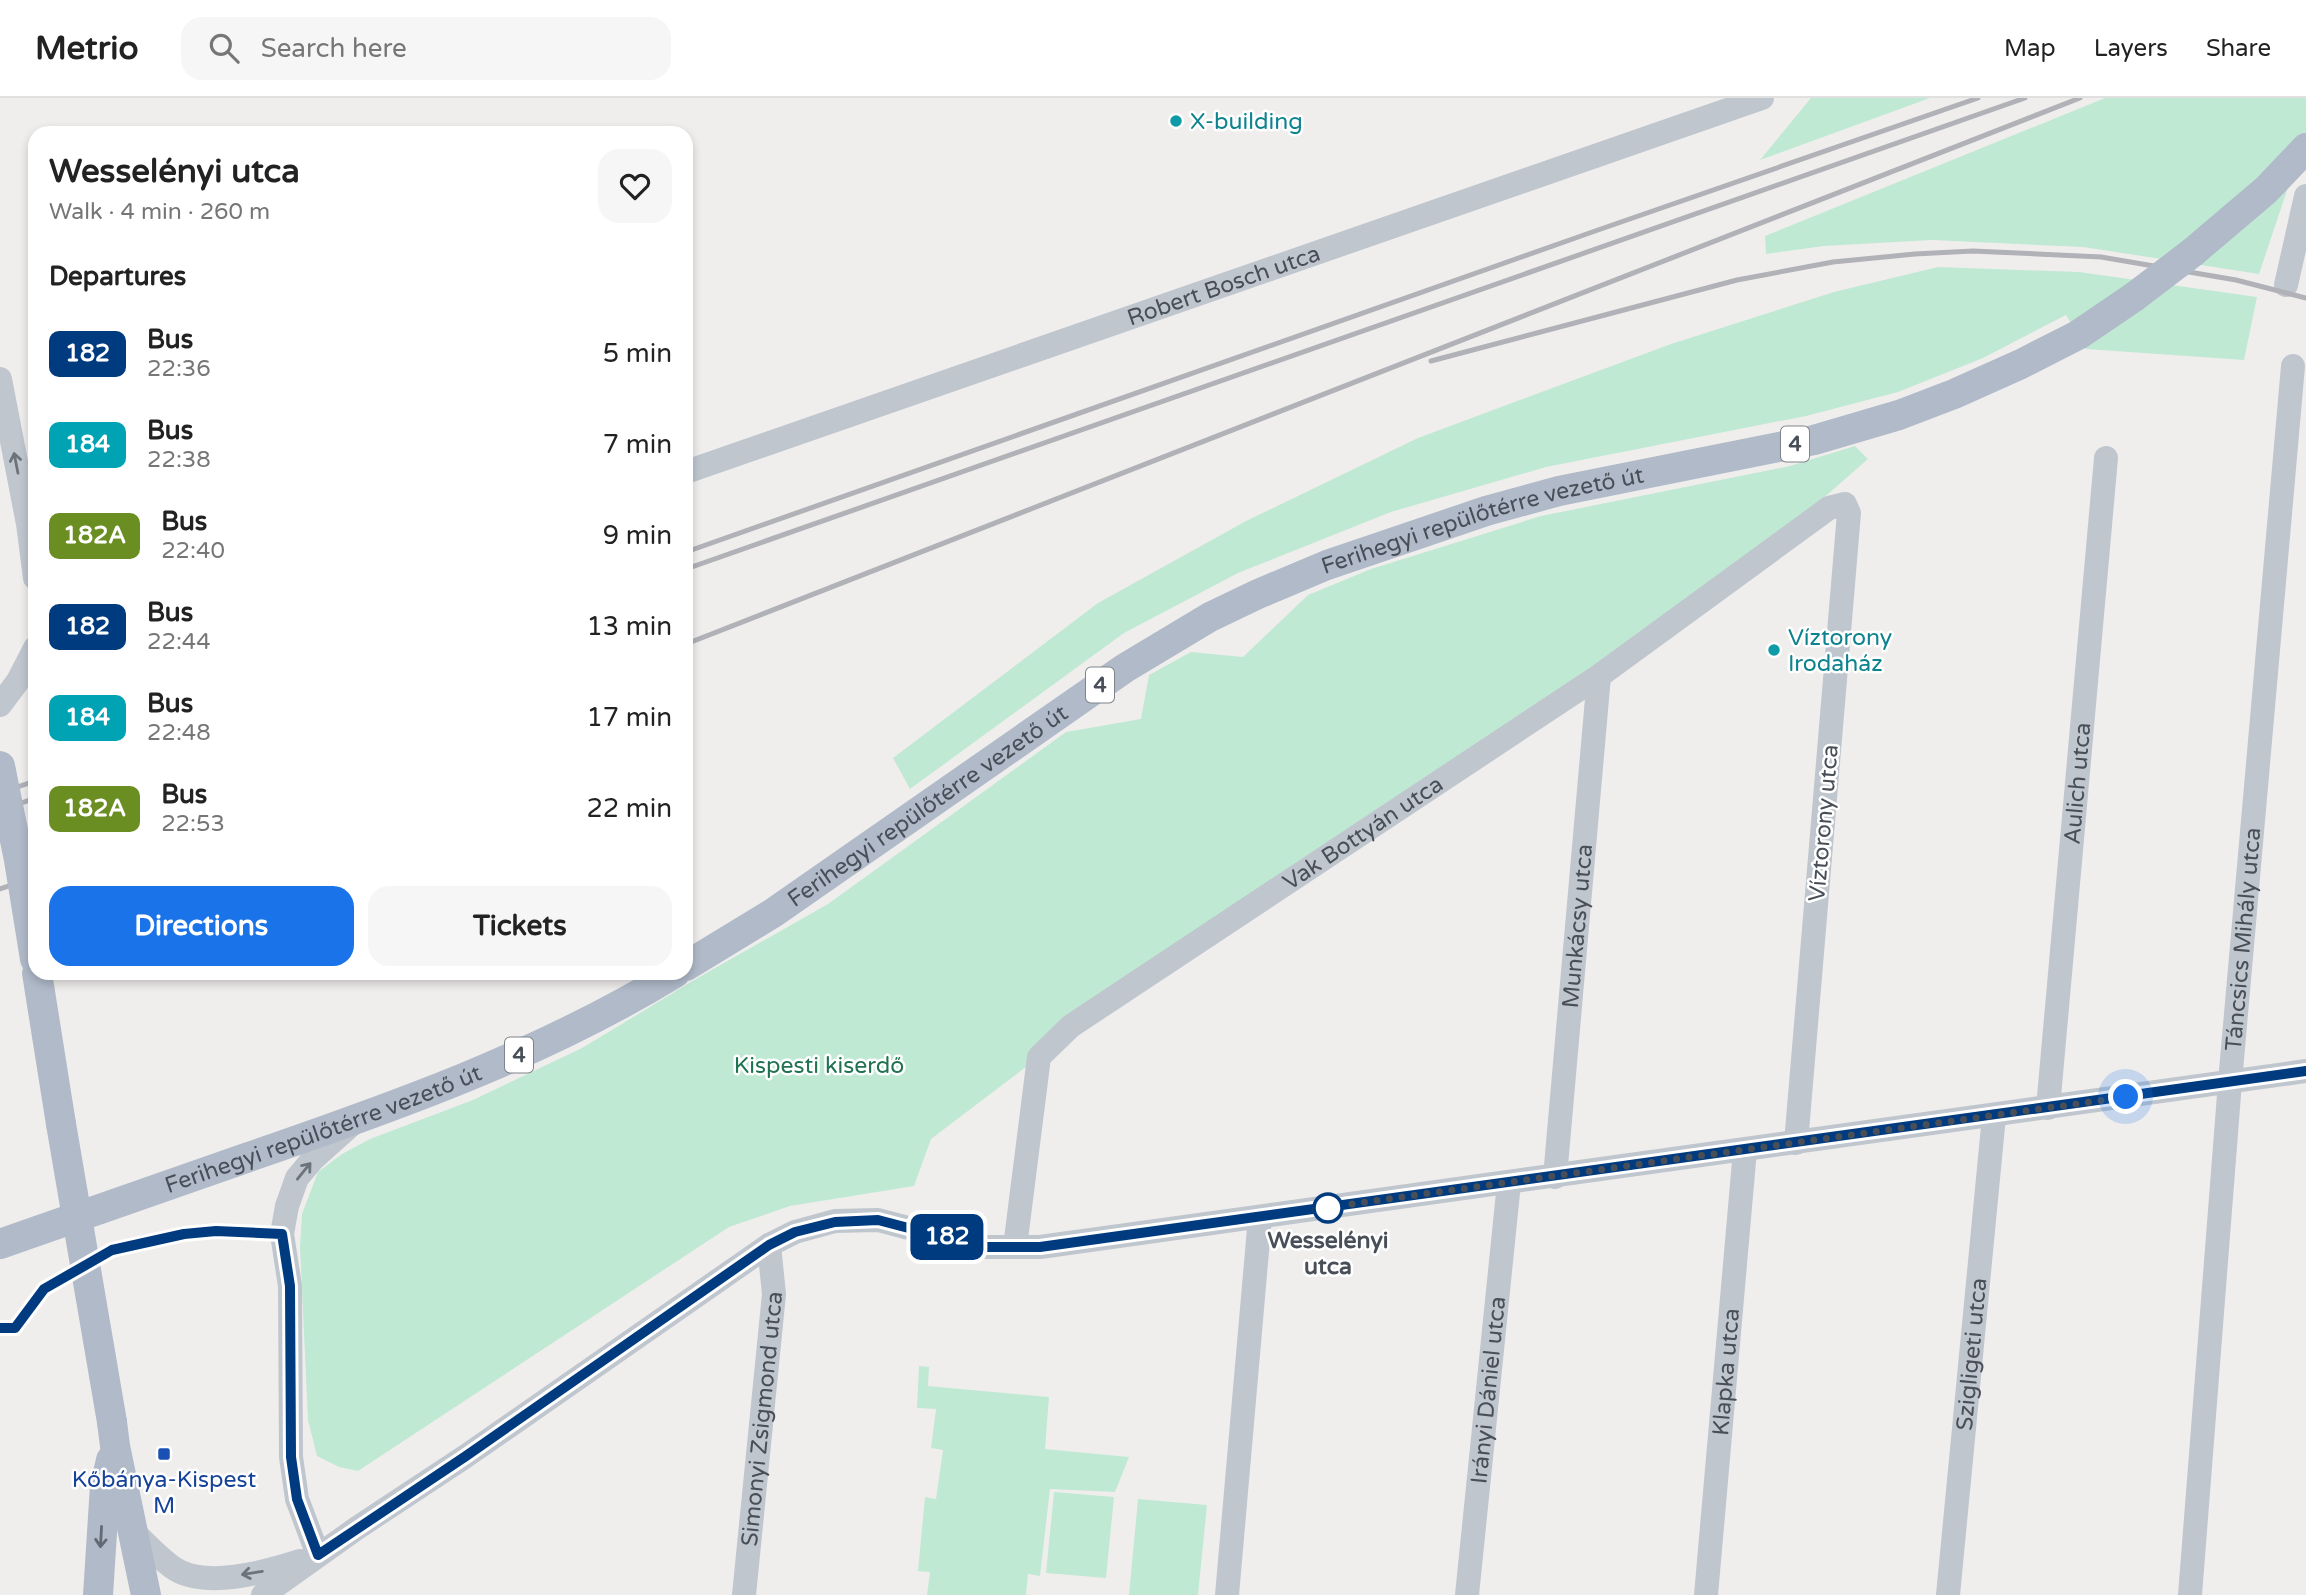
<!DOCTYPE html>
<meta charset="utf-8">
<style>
:root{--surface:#fff;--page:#f6f6f6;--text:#222;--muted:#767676;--line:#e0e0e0;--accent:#1a73e8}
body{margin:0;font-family:"Varela Round",sans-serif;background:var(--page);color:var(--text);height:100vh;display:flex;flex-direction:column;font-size:26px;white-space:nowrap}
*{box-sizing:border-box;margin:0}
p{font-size:23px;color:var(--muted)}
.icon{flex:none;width:38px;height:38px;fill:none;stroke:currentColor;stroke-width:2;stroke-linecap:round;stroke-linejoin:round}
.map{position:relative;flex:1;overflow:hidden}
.side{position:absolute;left:28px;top:28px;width:665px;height:854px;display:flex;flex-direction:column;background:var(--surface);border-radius:21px;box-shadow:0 4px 10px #0003}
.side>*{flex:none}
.badge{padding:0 14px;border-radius:10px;font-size:24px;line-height:46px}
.you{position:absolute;width:35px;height:35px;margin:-18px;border:5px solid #fff;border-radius:50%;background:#1a73e8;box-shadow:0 0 0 10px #1a73e833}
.map>.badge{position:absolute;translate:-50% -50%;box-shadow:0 0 0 4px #fff}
h2{padding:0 21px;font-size:26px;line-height:63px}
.round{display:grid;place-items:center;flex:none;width:74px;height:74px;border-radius:21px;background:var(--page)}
.summary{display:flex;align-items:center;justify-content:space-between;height:119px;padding:0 21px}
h1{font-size:33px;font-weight:700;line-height:52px}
.button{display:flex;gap:14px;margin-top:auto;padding:14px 21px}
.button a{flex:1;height:80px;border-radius:21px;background:var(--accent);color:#fff;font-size:28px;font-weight:700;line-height:80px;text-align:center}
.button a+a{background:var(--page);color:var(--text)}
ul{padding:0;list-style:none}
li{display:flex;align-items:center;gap:21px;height:91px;padding:0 21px}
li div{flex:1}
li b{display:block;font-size:26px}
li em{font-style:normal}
li .badge{min-width:77px;font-weight:700;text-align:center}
header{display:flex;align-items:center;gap:42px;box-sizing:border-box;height:98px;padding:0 35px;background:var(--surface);border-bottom:2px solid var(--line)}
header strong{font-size:33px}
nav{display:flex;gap:38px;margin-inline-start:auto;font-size:24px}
.search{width:490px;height:63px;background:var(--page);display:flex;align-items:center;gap:18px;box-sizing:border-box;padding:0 24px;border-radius:21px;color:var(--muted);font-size:26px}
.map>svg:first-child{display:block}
.green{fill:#c0e9d4}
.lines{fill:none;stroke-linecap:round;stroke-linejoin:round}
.minor{stroke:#c0c6ce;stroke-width:24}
.major{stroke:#b0bac9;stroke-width:30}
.rail{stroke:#b0b2b7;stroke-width:5}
.major-bridge{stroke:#b0bac9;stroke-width:30}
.oneway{stroke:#6c737b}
.oneway2{stroke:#626a74}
.line-casing{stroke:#fff;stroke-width:16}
.line{stroke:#003b80;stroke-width:10}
.walk{stroke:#484f58;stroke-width:7;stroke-dasharray:0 12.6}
.culture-dot{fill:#0f9aa8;stroke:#fff;stroke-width:2.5}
.stop-dot{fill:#fff;stroke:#003b80;stroke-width:3.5}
.transit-dot{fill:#1a4fb4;stroke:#fff;stroke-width:2.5}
.labels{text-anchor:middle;stroke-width:5;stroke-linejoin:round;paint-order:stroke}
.shield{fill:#fff;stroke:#7f848a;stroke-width:2}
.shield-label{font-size:21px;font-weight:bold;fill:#484f58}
.culture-label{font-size:23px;fill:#0d838f;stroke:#fff;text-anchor:start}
.street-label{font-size:23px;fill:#484f58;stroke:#fff}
.park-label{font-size:23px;fill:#207251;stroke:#fff}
.stop-label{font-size:23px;font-weight:bold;fill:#484f58;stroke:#fff}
.transit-label{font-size:23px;fill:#164399;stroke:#fff}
</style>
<header>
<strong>Metrio</strong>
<div class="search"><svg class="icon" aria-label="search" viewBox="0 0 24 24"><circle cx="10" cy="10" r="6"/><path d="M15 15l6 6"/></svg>Search here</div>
<nav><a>Map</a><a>Layers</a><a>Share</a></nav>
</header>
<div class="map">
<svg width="2306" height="1497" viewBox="0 0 2306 1497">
<rect width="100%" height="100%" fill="#f0eeed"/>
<path class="green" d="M1811 0H1930L1760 62Z
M2105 0H2306V36L2259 176 2083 149 1932 142 1824 148 1766 156 1765 138Z
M1938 169 2079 174 2257 199 2244 262 2086 251 2066 217 1983 260 1898 294 1806 318 1546 369 1391 414 1238 475 1124 535 910 691 893 660 1098 505 1246 423 1418 340 1671 246 1834 194Z
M1855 348 1868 361 1819 404 1784 443 1039 959 931 1041 914 1088 790 1108 729 1129 358 1373 339 1369 317 1358 308 1322 300 1149 302 1116 318 1074 342 1056 370 1041 473 1002 582 950 701 878 828 806 1066 634 1141 621 1149 577 1191 554 1243 559 1308 497 1371 471 1541 418 1790 368Z
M919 1268 929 1269 928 1288 1049 1299 1045 1351 1129 1359 1115 1394 1050 1391 1040 1478 1028 1476 1026 1497H927L930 1474 918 1473 925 1399 936 1401 943 1352 931 1350 936 1311 917 1310Z
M1054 1394 1114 1399 1106 1480 1046 1475Z
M1138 1401 1207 1407 1198 1497H1129Z"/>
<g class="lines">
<g class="minor">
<path d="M2286 187 2306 98"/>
<path d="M0 281 28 426 35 480"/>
<path id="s1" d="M686 374 1762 0"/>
<path d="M0 607 18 583 35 550"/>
<path id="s2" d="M2048 1010 2106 360"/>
<path id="s3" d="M1555 1079 1599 578"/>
<path id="s4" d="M1015 1149 1039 959 1071 928 1599 578 1829 410 1845 406 1849 415 1796 1045"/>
<path d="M131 1431C144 1444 157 1458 172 1469 203 1492 266 1474 300 1463"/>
<path d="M318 1457 297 1401 291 1359 290 1188 282 1136 287 1108 297 1080 313 1061 352 1026"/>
<path d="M263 1497 357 1430 466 1358 769 1147 795 1134 835 1123 878 1122 981 1149H1040L2306 973"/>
<path id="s5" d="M744 1497 774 1196 769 1147"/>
<path d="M1227 1497 1260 1119"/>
<path id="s6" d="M1467 1497 1509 1085"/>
<path id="s7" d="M1706 1497 1745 1052"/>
<path id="s8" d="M1948 1497 1994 1018"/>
<path id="s9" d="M2190 1497 2230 984 2293 268"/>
</g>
<g class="major">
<path d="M2193 154 2266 92 2306 50"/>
<path id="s10" d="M686 868 773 815 1125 570 1210 519 1258 496 1327 467 1486 413 1559 393 1814 342 1899 317 1954 296 2021 266 2078 237 2134 199"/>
<path d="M37 875 61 1026"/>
<path id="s11" d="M0 1146C82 1118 164 1088 246 1060 394 1009 541 957 675 875"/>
<path d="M112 1324 115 1348 146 1497"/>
<path d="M98 1497 105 1388 111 1362"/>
</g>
<path class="rail" d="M1431 263 1737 182 1833 164 1915 156 1973 153 2101 159 2236 182 2306 200
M686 454 1598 132 1978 0
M686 471 2025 0
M686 546 2080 0
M0 695 35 683
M0 713 35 700
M0 791 35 779"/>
<path class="major-bridge" d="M2134 199 2193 154
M0 668 19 762 35 861
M61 1026 112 1324"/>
</g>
<defs><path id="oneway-shaft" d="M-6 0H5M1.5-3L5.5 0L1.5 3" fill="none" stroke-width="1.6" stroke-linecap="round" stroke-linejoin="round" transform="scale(1.75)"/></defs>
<g class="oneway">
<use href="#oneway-shaft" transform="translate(16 365) rotate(-101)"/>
<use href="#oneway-shaft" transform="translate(304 1073) rotate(-51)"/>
<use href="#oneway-shaft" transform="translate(252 1475) rotate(171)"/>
</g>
<use class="oneway2" href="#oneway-shaft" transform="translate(101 1439) rotate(93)"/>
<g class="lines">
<g class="line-casing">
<path id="line" d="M0 1230H15L44 1191 112 1152 184 1136 216 1133 282 1136 290 1188 291 1359 297 1401 318 1457 466 1358 769 1147 795 1134 835 1124 878 1122 981 1149H1040L2306 973"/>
</g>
<use href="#line" class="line"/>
<path class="walk" d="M1328 1110 1315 1111 2126 999"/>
</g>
<g class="culture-dot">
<circle cx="1176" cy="23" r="7"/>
<circle cx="1774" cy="552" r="7"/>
</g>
<circle class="stop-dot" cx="1328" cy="1110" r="14"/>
<rect class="transit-dot" x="157" y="1349" width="14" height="14" rx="3.5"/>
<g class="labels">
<g class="shield">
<rect x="1781" y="328.5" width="28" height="35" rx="5"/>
<rect x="1086" y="569.5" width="28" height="35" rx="5"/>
<rect x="505" y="939.5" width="28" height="35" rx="5"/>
</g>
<g class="shield-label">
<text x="1795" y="353">4</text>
<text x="1100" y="594">4</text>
<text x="519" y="964">4</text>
</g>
<g class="culture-label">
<text x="1190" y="31">X-building</text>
<text x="1788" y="547">Víztorony<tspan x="1788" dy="26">Irodaház</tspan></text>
</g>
<g class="street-label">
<text dy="8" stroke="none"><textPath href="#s1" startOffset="569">Robert Bosch utca</textPath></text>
<text dy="8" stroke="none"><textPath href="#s10" startOffset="920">Ferihegyi repülőtérre vezető út</textPath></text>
<text dy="8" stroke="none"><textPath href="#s2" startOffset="326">Aulich utca</textPath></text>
<text dy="8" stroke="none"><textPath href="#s10" startOffset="290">Ferihegyi repülőtérre vezető út</textPath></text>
<text transform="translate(1823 725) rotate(-85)" y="8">Víztorony utca</text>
<text dy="8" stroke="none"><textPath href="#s4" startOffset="586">Vak Bottyán utca</textPath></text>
<text dy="8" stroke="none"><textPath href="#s3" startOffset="252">Munkácsy utca</textPath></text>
<text dy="8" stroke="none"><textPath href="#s9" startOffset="658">Táncsics Mihály utca</textPath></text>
<text dy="8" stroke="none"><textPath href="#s11" startOffset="343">Ferihegyi repülőtérre vezető út</textPath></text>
<text dy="8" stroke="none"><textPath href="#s8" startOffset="242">Szigligeti utca</textPath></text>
<text dy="8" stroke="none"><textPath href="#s7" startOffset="224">Klapka utca</textPath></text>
<text dy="8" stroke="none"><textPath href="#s6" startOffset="206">Irányi Dániel utca</textPath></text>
<text dy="8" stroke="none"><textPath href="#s5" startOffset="177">Simonyi Zsigmond utca</textPath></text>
</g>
<g class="park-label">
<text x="819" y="975">Kispesti kiserdő</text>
</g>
<g class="stop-label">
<text x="1328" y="1150">Wesselényi<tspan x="1328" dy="26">utca</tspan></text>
</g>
<g class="transit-label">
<text x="164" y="1389">Kőbánya-Kispest<tspan x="164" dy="26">M</tspan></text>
</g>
</g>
</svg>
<div class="you" style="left:2126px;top:999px"></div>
<b class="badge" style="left:947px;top:1139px;background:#003b80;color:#fff">182</b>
<section class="side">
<div class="summary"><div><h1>Wesselényi utca</h1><p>Walk · 4 min · 260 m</p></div><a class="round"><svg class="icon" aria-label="heart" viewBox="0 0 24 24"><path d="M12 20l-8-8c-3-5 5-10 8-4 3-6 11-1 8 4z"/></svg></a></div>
<h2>Departures</h2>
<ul>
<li><span class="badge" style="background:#003b80;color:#fff">182</span><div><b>Bus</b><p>22:36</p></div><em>5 min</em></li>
<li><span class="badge" style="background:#00a3b4;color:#fff">184</span><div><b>Bus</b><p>22:38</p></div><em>7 min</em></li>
<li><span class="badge" style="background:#6b8e23;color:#fff">182A</span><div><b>Bus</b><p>22:40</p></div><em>9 min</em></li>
<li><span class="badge" style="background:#003b80;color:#fff">182</span><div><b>Bus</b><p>22:44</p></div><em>13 min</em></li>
<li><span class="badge" style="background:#00a3b4;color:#fff">184</span><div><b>Bus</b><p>22:48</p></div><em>17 min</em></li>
<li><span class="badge" style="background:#6b8e23;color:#fff">182A</span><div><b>Bus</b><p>22:53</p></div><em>22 min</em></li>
</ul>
<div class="button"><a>Directions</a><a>Tickets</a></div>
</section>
</div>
